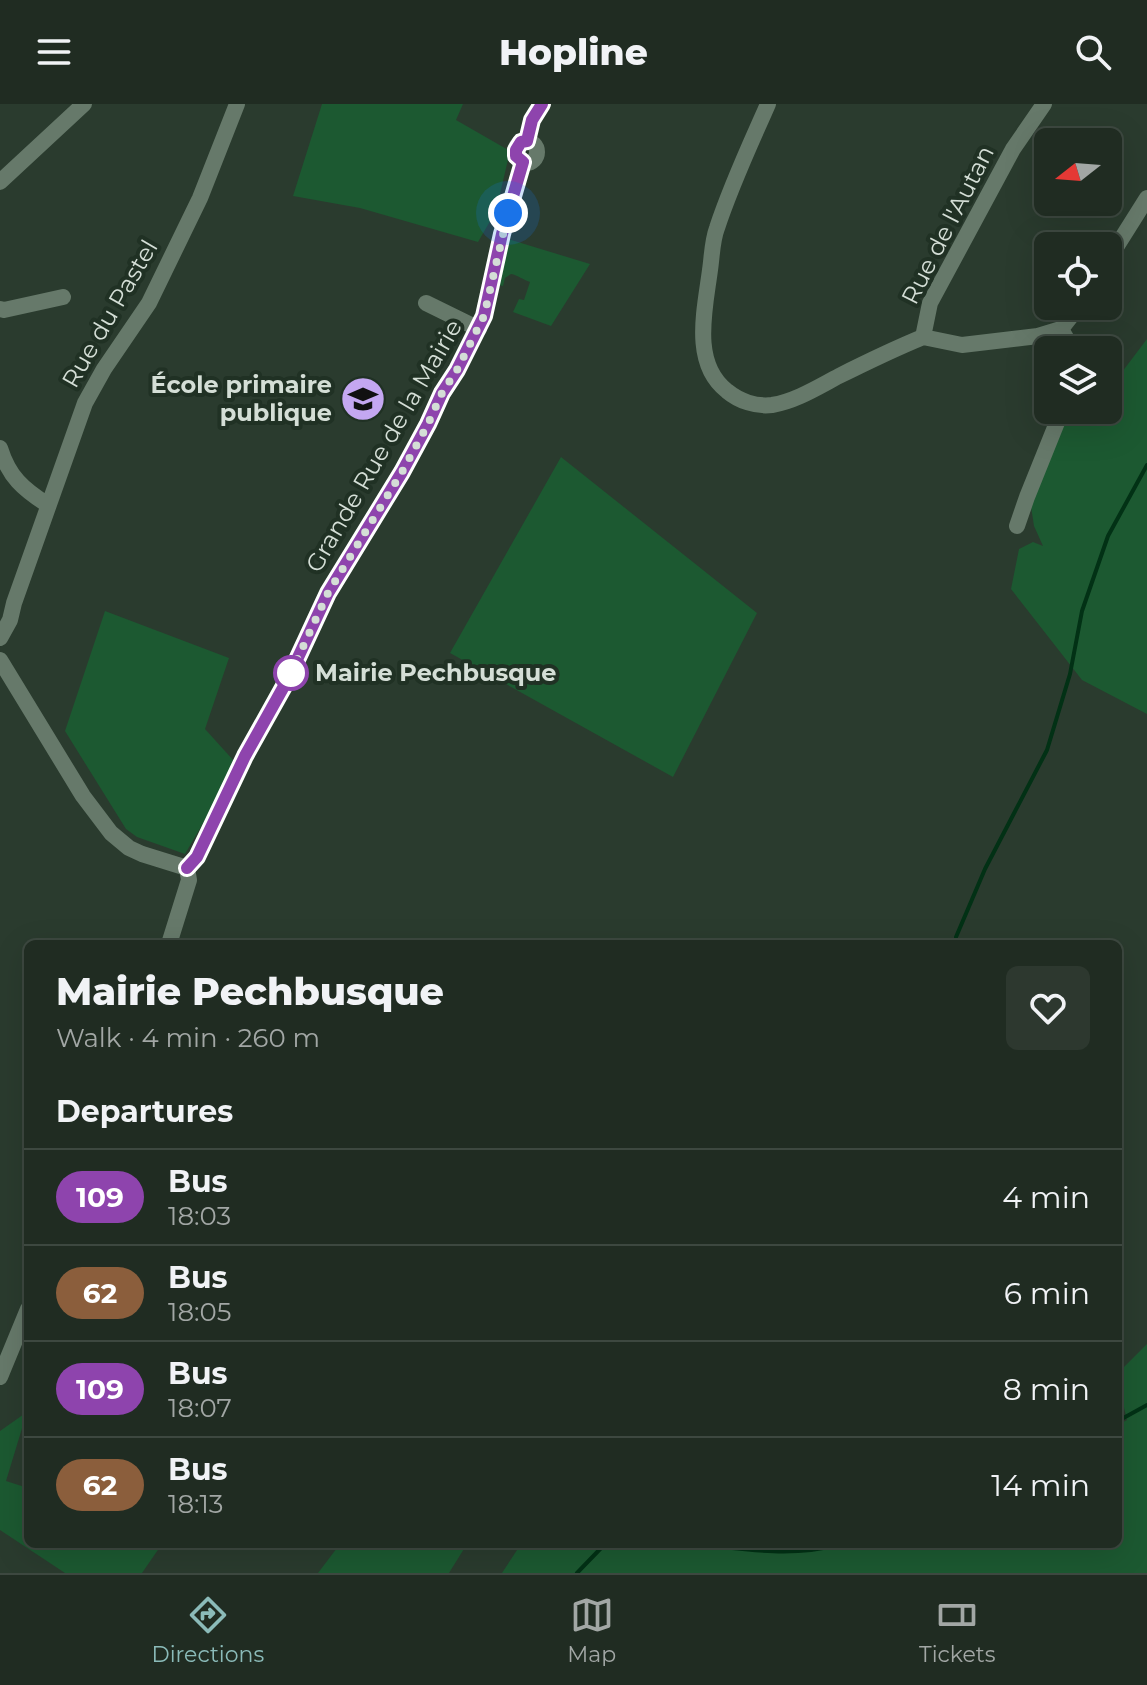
<!DOCTYPE html>
<meta charset="utf-8">
<style>
:root{--surface:#202c22;--page:#2d382f;--text:#f1f3f6;--muted:#a2a7a5;--line:#3d4840;--accent:#8bbbb9}
body{margin:0;font-family:Montserrat,sans-serif;background:var(--page);color:var(--text);height:100vh;display:flex;flex-direction:column;font-size:30px;white-space:nowrap}
*{box-sizing:border-box;margin:0}
p{font-size:26px;color:var(--muted)}
.icon{flex:none;width:44px;height:44px;fill:none;stroke:currentColor;stroke-width:2;stroke-linecap:round;stroke-linejoin:round}
.map{position:relative;flex:1;overflow:hidden}
.sheet{position:absolute;left:24px;top:836px;width:1098px;height:608px;display:flex;flex-direction:column;background:var(--surface);border-radius:12px;box-shadow:0 8px 32px #0002,0 0 0 2px var(--line)}
.sheet>*{flex:none}
.badge{padding:0 16px;border-radius:26px;font-size:28px;line-height:52px}
.needle{width:52px;rotate:253deg}
.fabs{position:absolute;left:1034px;top:24px;display:grid;gap:16px}
.fabs a{display:grid;place-items:center;width:88px;height:88px;border-radius:12px;background:var(--surface);box-shadow:0 8px 32px #0002,0 0 0 2px var(--line);font-size:40px}
.you{position:absolute;width:40px;height:40px;margin:-20px;border:6px solid #fff;border-radius:50%;background:#1a73e8;box-shadow:0 0 0 12px #1a73e833}
.map>.badge{position:absolute;translate:-50% -50%;box-shadow:0 0 0 4px #fff}
h2{padding:0 32px;font-size:30px;line-height:72px}
.round{display:grid;place-items:center;flex:none;width:84px;height:84px;border-radius:12px;background:var(--page)}
.head{display:flex;align-items:center;justify-content:space-between;height:136px;padding:0 32px}
h1{font-size:38px;font-weight:800;line-height:60px}
ul{padding:0;list-style:none}
li{display:flex;align-items:center;gap:24px;height:96px;padding:0 32px;border-top:2px solid var(--line)}
li div{flex:1}
li b{display:block;font-size:30px}
li em{font-style:normal}
li .badge{min-width:88px;font-weight:700;text-align:center}
header{display:flex;justify-content:space-between;align-items:center;height:104px;padding:0 32px;background:var(--surface);font-size:36px;font-weight:800}
.tab-bar{display:flex;justify-content:space-around;align-items:center;height:112px;border-top:2px solid var(--line);background:var(--surface);font-size:22px;color:var(--muted)}
.tab-bar a{display:grid;justify-items:center;gap:4px}
.tab-bar .current{color:var(--accent)}
.map>svg:first-child{display:block}
.green{fill:#1c5931}
.lines{fill:none;stroke-linecap:round;stroke-linejoin:round}
.stream{stroke:#023115;stroke-width:4}
.minor{stroke:#66796a;stroke-width:16}
.line-casing{stroke:#fff;stroke-width:18}
.line{stroke:#8e44ad;stroke-width:12}
.walk{stroke:#d4ded6;stroke-width:8;stroke-dasharray:0 14.4}
.stop-dot{fill:#fff;stroke:#8e44ad;stroke-width:4}
.labels{text-anchor:middle;stroke-width:8;stroke-linejoin:round;paint-order:stroke}
.street-label{font-size:24px;fill:#d4ded6;stroke:#203124}
.poi-label{font-size:24px;font-weight:bold;fill:#d4ded6;stroke:#203124;text-anchor:end}
.stop-label{font-size:24px;font-weight:bold;fill:#d4ded6;stroke:#203124;text-anchor:start}
</style>
<header><svg class="icon" aria-label="menu" viewBox="0 0 24 24"><path d="M4 6h16M4 12h16M4 18h16"/></svg>Hopline<svg class="icon" aria-label="search" viewBox="0 0 24 24"><circle cx="10" cy="10" r="6"/><path d="M15 15l6 6"/></svg></header>
<div class="map">
<svg width="1147" height="1469" viewBox="0 0 1147 1469">
<rect width="100%" height="100%" fill="#2a3b2e"/>
<path class="green" d="M322 0H463L456 16 510 47 496 107 478 138 360 104 293 92Z
M508 135 590 160 551 222 513 208 519 195 524 196 530 178C523 176 518 171 511 170L505 174 503 182 498 181Z
M1147 235V610L1082 576 1011 485 1019 445 1033 438 1043 442 1034 422 1030 396 1070 306H1108V273L1122 268Z
M561 353 757 509 673 673 450 549Z
M105 507 229 554 205 625 234 657 212 704 185 750 137 733 126 725 65 627Z
M1147 1240V1469H502L521 1440H737L741 1443 838 1440H1118V1321L1127 1316 1118 1279V1269Z
M27 1308 6 1377 28 1384V1440H162L142 1469H65L0 1426V1327Z
M340 1440H467L449 1469H318Z"/>
<g class="lines">
<path class="stream" d="M956 833 985 765 1047 646 1070 570 1082 507 1108 432 1147 361
M1118 1317 1147 1301
M718 1440 723 1443C767 1448 799 1451 843 1440
M577 1469 605 1440"/>
<path class="minor" d="M768 0C750 41 731 81 717 124 712 137 712 153 710 166 705 205 691 259 727 287 739 297 756 303 772 301 796 297 818 283 839 272 867 258 894 245 923 233
M527 37 532 16 542 0
M515 48a11 11 0 1 1 22 0a11 11 0 1 1-22 0Z
M0 78 84 0
M1108 156 1147 94
M426 199 479 225
M0 205 4 206 63 193
M1061 225 1073 246
M923 233 930 199 1013 45 1044 0
M923 233 962 241 1038 232 1061 225 1079 202
M0 344C9 373 23 385 48 401
M1017 422 1027 393 1062 306
M0 534 10 516 14 499 85 299 104 265 149 199 200 94 237 0
M0 556 83 692 111 729 129 744 142 750 187 764
M187 764 197 753 245 652 288 575 328 489 402 368 428 320 442 289 457 266 484 212 502 130 523 58
M169 840 189 776 187 764
M0 1273 28 1205"/>
</g>
<g class="lines">
<g class="line-casing">
<path id="line" d="M187 764 197 753 245 652 288 575 328 489 402 368 428 320 442 289 457 266 484 212 502 130 523 58 516 52V46L521 38 527 37 532 16 542 0"/>
</g>
<use href="#line" class="line"/>
<path class="walk" d="M291 569 288 575 328 489 402 368 428 320 442 289 457 266 484 212 508 109"/>
</g>
<defs>
<g id="school-disc" transform="scale(2.3)"><circle r="9.5" fill="#c4a7f1" stroke="#203124"/><path d="M0-5L7-2L0 1L-7-2ZM-4 1L0 2.5L4 1V4Q0 6-4 4Z" fill="#111"/></g>
</defs>
<g fill-rule="evenodd">
<use href="#school-disc" x="363" y="295"/>
</g>
<circle class="stop-dot" cx="291" cy="569" r="16"/>
<g class="labels">
<g class="street-label">
<text transform="translate(948 121) rotate(-63)" y="8">Rue de l'Autan</text>
<text transform="translate(110 210) rotate(-60)" y="8">Rue du Pastel</text>
<text transform="translate(384 342) rotate(-60)" y="8">Grande Rue de la Mairie</text>
</g>
<g class="poi-label">
<text x="332" y="289">École primaire<tspan x="332" dy="28">publique</tspan></text>
</g>
<g class="stop-label">
<text x="315" y="577">Mairie Pechbusque</text>
</g>
</g>
</svg>
<div class="fabs">
<a><svg class="needle" viewBox="-14 -14 28 28"><path d="M0-13l5 13h-10z" fill="#e53935"/><path d="M0 13l5-13h-10z" fill="#a2a7a5"/></svg></a>
<a><svg class="icon" aria-label="locate" viewBox="0 0 24 24"><circle cx="12" cy="12" r="6"/><path d="M12 2v4M12 18v4M2 12h4M18 12h4"/></svg></a>
<a><svg class="icon" aria-label="layers" viewBox="0 0 24 24"><path d="M12 4l9 5-9 5-9-5zM3 14l9 5 9-5"/></svg></a>
</div>
<div class="you" style="left:508px;top:109px"></div>
<section class="sheet">
<div class="head"><div><h1>Mairie Pechbusque</h1><p>Walk · 4 min · 260 m</p></div><a class="round"><svg class="icon" aria-label="heart" viewBox="0 0 24 24"><path d="M12 20l-8-8c-3-5 5-10 8-4 3-6 11-1 8 4z"/></svg></a></div>
<h2>Departures</h2>
<ul>
<li><span class="badge" style="background:#8e44ad;color:#fff">109</span><div><b>Bus</b><p>18:03</p></div><em>4 min</em></li>
<li><span class="badge" style="background:#8b5e3c;color:#fff">62</span><div><b>Bus</b><p>18:05</p></div><em>6 min</em></li>
<li><span class="badge" style="background:#8e44ad;color:#fff">109</span><div><b>Bus</b><p>18:07</p></div><em>8 min</em></li>
<li><span class="badge" style="background:#8b5e3c;color:#fff">62</span><div><b>Bus</b><p>18:13</p></div><em>14 min</em></li>
</ul>
</section>
</div>
<nav class="tab-bar">
<a class="current"><svg class="icon" aria-label="directions" viewBox="0 0 24 24"><path d="M12 3l9 9-9 9-9-9zM9 14v-3h6M13 9l2 2-2 2"/></svg>Directions</a>
<a><svg class="icon" aria-label="map" viewBox="0 0 24 24"><path d="M3 6l6-2 6 2 6-2v14l-6 2-6-2-6 2zM9 4v14M15 6v14"/></svg>Map</a>
<a><svg class="icon" aria-label="tickets" viewBox="0 0 24 24"><path d="M3 7h18v10H3zM15 7v10"/></svg>Tickets</a>
</nav>
